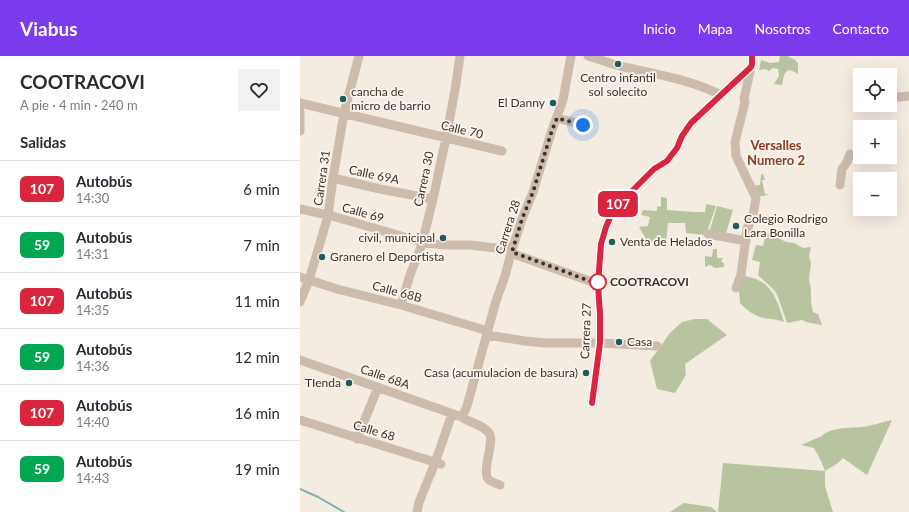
<!DOCTYPE html>
<html lang="es">
<meta charset="utf-8">
<style>
:root{--surface:#fff;--page:#f2f2f3;--text:#2b2b33;--muted:#7c7c81;--line:#e1e1e2;--accent:#7c3aed}
body{margin:0;font-family:Lato,sans-serif;background:var(--page);color:var(--text);height:100vh;display:flex;flex-direction:column;font-size:15px;white-space:nowrap}
*{box-sizing:border-box;margin:0}
p{font-size:13px;color:var(--muted)}
.icon{flex:none;width:22px;height:22px;fill:none;stroke:currentColor;stroke-width:2;stroke-linecap:round;stroke-linejoin:round}
.map{position:relative;flex:1;overflow:hidden}
.drawer{display:flex;flex-direction:column;background:var(--surface);width:300px}
.drawer>*{flex:none}
.badge{padding:0 8px;border-radius:6px;font-size:14px;line-height:26px}
.controls{position:absolute;left:553px;top:12px;display:grid;gap:8px}
.controls a{display:grid;place-items:center;width:44px;height:44px;border-radius:0px;background:var(--surface);box-shadow:0 4px 16px #0002;font-size:20px}
.you{position:absolute;width:20px;height:20px;margin:-10px;border:3px solid #fff;border-radius:50%;background:#1a73e8;box-shadow:0 0 0 6px #1a73e833}
.map>.badge{position:absolute;translate:-50% -50%;box-shadow:0 0 0 2px #fff}
h2{padding:0 20px;font-size:15px;line-height:36px}
.round{display:grid;place-items:center;flex:none;width:42px;height:42px;border-radius:0px;background:var(--page)}
.summary{display:flex;align-items:center;justify-content:space-between;height:68px;padding:0 20px}
h1{font-size:19px;font-weight:700;line-height:30px}
ul{padding:0;list-style:none}
li{display:flex;align-items:center;gap:12px;height:56px;padding:0 20px;border-top:1px solid var(--line)}
li div{flex:1}
li b{display:block;font-size:15px}
li em{font-style:normal}
li .badge{min-width:44px;font-weight:700;text-align:center}
header{display:flex;align-items:center;gap:24px;box-sizing:border-box;height:56px;padding:0 20px;background:var(--accent);color:#fff}
header strong{font-size:19px}
nav{display:flex;gap:22px;margin-inline-start:auto;font-size:14px}
main{display:flex;flex:1;min-height:0}
.map>svg:first-child{display:block}
.green{fill:#b8c4a0}
.lines{fill:none;stroke-linecap:round;stroke-linejoin:round}
.stream{stroke:#7fb0b2;stroke-width:2}
.minor{stroke:#cdbbac;stroke-width:9}
.line-casing{stroke:#fff;stroke-width:9}
.line{stroke:#d7263d;stroke-width:6}
.walk{stroke:#3b302b;stroke-width:4;stroke-dasharray:0 7.2}
.poi-dot{fill:#1f5a5e;stroke:#fbf5ee;stroke-width:1.5}
.stop-dot{fill:#fff;stroke:#d7263d;stroke-width:2}
.labels{text-anchor:middle;stroke-width:3.5;stroke-linejoin:round;paint-order:stroke}
.poi-label{font-size:12px;fill:#3b302b;stroke:#fbf5ee;text-anchor:start}
.street-label{font-size:12px;fill:#3b302b;stroke:#fbf5ee}
.stop-label{font-size:12px;font-weight:bold;fill:#3b302b;stroke:#fbf5ee;text-anchor:start}
.neighbourhood-label{font-size:13px;font-weight:bold;fill:#8c3b22;stroke:#fbf5ee}
</style>
<header>
<strong>Viabus</strong>
<nav><a>Inicio</a><a>Mapa</a><a>Nosotros</a><a>Contacto</a></nav>
</header>
<main>
<section class="drawer">
<div class="summary"><div><h1>COOTRACOVI</h1><p>A pie · 4 min · 240 m</p></div><a class="round"><svg class="icon" aria-label="heart" viewBox="0 0 24 24"><path d="M12 20l-8-8c-3-5 5-10 8-4 3-6 11-1 8 4z"/></svg></a></div>
<h2>Salidas</h2>
<ul>
<li><span class="badge" style="background:#d7263d;color:#fff">107</span><div><b>Autobús</b><p>14:30</p></div><em>6 min</em></li>
<li><span class="badge" style="background:#00a651;color:#fff">59</span><div><b>Autobús</b><p>14:31</p></div><em>7 min</em></li>
<li><span class="badge" style="background:#d7263d;color:#fff">107</span><div><b>Autobús</b><p>14:35</p></div><em>11 min</em></li>
<li><span class="badge" style="background:#00a651;color:#fff">59</span><div><b>Autobús</b><p>14:36</p></div><em>12 min</em></li>
<li><span class="badge" style="background:#d7263d;color:#fff">107</span><div><b>Autobús</b><p>14:40</p></div><em>16 min</em></li>
<li><span class="badge" style="background:#00a651;color:#fff">59</span><div><b>Autobús</b><p>14:43</p></div><em>19 min</em></li>
</ul>
</section>
<div class="map">
<svg width="609" height="456" viewBox="0 0 609 456">
<rect width="100%" height="100%" fill="#f4ebe1"/>
<path class="green" d="M480 0H488L489 1 494 3 498 7V17L497 18 495 16 489 14C482 17 484 23 482 29L474 28 479 20 478 13 473 12 469 15 465 13 459 14 461 4 470 7 479 6Z
M463 118 465 124H462L465 138H467L468 139 456 141 452 130 460 129 461 119Z
M361 141 367 142V154L394 156H405L406 148 416 150 406 179 386 177 385 167H368L366 186 353 185 348 191 346 183 339 171 348 170 350 161 341 159 343 154 357 155V151L361 150Z
M417 150 433 154 425 181 409 177Z
M466 177 471 178 486 186 494 187 503 192 511 191 509 200 511 207 509 223 511 234V246L513 256 518 258 522 269 506 266 502 264 487 267 478 241 475 235 458 219 460 206 452 204 456 189 463 190Z
M413 193H417V202H423L421 206 424 207V211L415 212 410 209 405 211V200L412 201Z
M444 220C449 221 455 222 460 225 474 232 480 252 484 266 479 264 477 264 471 263 457 262 449 256 440 247L439 234Z
M395 263H407L427 279 385 308 386 319 375 337 357 333 350 305 370 277 382 266Z
M592 364 567 419 543 402 538 407 525 415V430L533 456H418L423 407 525 415 522 407 514 392 501 389 522 380C530 371 550 372 561 371 572 370 582 366 592 364Z
M384 447 411 451 416 455V456H370Z"/>
<g class="lines">
<path class="stream" d="M0 433 18 441 44 456"/>
<path class="minor" d="M288 0C298 3 309 7 320 10 354 18 389 23 421 39
M598 41 609 40
M0 47 202 95
M0 56V75
M257 62 283 69
M33 122 80 133 133 143
M540 129 542 113 547 106 550 98
M0 153 32 160 122 186 143 189H169L196 192 213 191
M408 178 446 185
M211 197 298 228
M0 221 37 233 101 249 188 275
M436 232 441 219 447 173 453 160 456 142 436 100 435 86 445 46 444 43 451 11
M0 246 9 224 28 160 33 122 44 57 59 0
M101 249 110 219 122 188 133 143 146 82 155 34 160 0
M187 279 225 285 245 287H300L357 290
M0 304 162 361 167 350 196 245 205 220 211 197 222 163 233 136 252 74 263 44 271 0
M292 347 300 287V258L298 228 301 188 306 171 312 157 326 137 332 135 354 113 367 105 377 92 382 80 391 67 451 11 452 7V0
M162 361C169 367 183 368 189 377 195 385 183 410 187 421 188 425 195 427 200 429
M0 364 141 408
M57 383 78 331
M117 456 119 446 135 407 152 358"/>
</g>
<g class="lines">
<g class="line-casing">
<path id="line" d="M292 347 300 287V258L298 228 301 188 306 171 312 157 326 137 332 135 354 113 367 105 377 92 382 80 391 67 451 11 452 8V0"/>
</g>
<use href="#line" class="line"/>
<path class="walk" d="M283 69 257 62 252 74 233 136 222 163 212 196 298 228V226"/>
</g>
<g class="poi-dot">
<circle cx="318" cy="8" r="4"/>
<circle cx="43" cy="43" r="4"/>
<circle cx="253" cy="47" r="4"/>
<circle cx="436" cy="170" r="4"/>
<circle cx="143" cy="182" r="4"/>
<circle cx="312" cy="186" r="4"/>
<circle cx="22" cy="201" r="4"/>
<circle cx="319" cy="286" r="4"/>
<circle cx="286" cy="317" r="4"/>
<circle cx="49" cy="327" r="4"/>
</g>
<circle class="stop-dot" cx="298" cy="226" r="8"/>
<g class="labels">
<g class="poi-label">
<text x="318" y="26" text-anchor="middle">Centro infantil<tspan x="318" dy="14">sol solecito</tspan></text>
<text x="51" y="40">cancha de<tspan x="51" dy="14">micro de barrio</tspan></text>
<text x="245" y="51" text-anchor="end">El Danny</text>
<text x="444" y="167">Colegio Rodrigo<tspan x="444" dy="14">Lara Bonilla</tspan></text>
<text x="135" y="186" text-anchor="end">civil, municipal</text>
<text x="320" y="190">Venta de Helados</text>
<text x="30" y="205">Granero el Deportista</text>
<text x="327" y="290">Casa</text>
<text x="278" y="321" text-anchor="end">Casa (acumulacion de basura)</text>
<text x="41" y="331" text-anchor="end">TIenda</text>
</g>
<g class="street-label">
<text transform="translate(162 74) rotate(13)" y="4">Calle 70</text>
<text transform="translate(74 119) rotate(12)" y="4">Calle 69A</text>
<text transform="translate(22 122) rotate(-82)" y="4">Carrera 31</text>
<text transform="translate(124 123) rotate(-78)" y="4">Carrera 30</text>
<text transform="translate(63 157) rotate(16)" y="4">Calle 69</text>
<text transform="translate(208 171) rotate(-72)" y="4">Carrera 28</text>
<text transform="translate(97 236) rotate(15)" y="4">Calle 68B</text>
<text transform="translate(286 275) rotate(-88)" y="4">Carrera 27</text>
<text transform="translate(85 321) rotate(19)" y="4">Calle 68A</text>
<text transform="translate(74 375) rotate(17)" y="4">Calle 68</text>
</g>
<g class="stop-label">
<text x="310" y="230">COOTRACOVI</text>
</g>
<g class="neighbourhood-label">
<text x="476" y="94">Versalles<tspan x="476" dy="15">Numero 2</tspan></text>
</g>
</g>
</svg>
<div class="controls">
<a><svg class="icon" aria-label="locate" viewBox="0 0 24 24"><circle cx="12" cy="12" r="6"/><path d="M12 2v4M12 18v4M2 12h4M18 12h4"/></svg></a>
<a>+</a>
<a>−</a>
</div>
<div class="you" style="left:283px;top:69px"></div>
<b class="badge" style="left:318px;top:148px;background:#d7263d;color:#fff">107</b>
</div>
</main>
